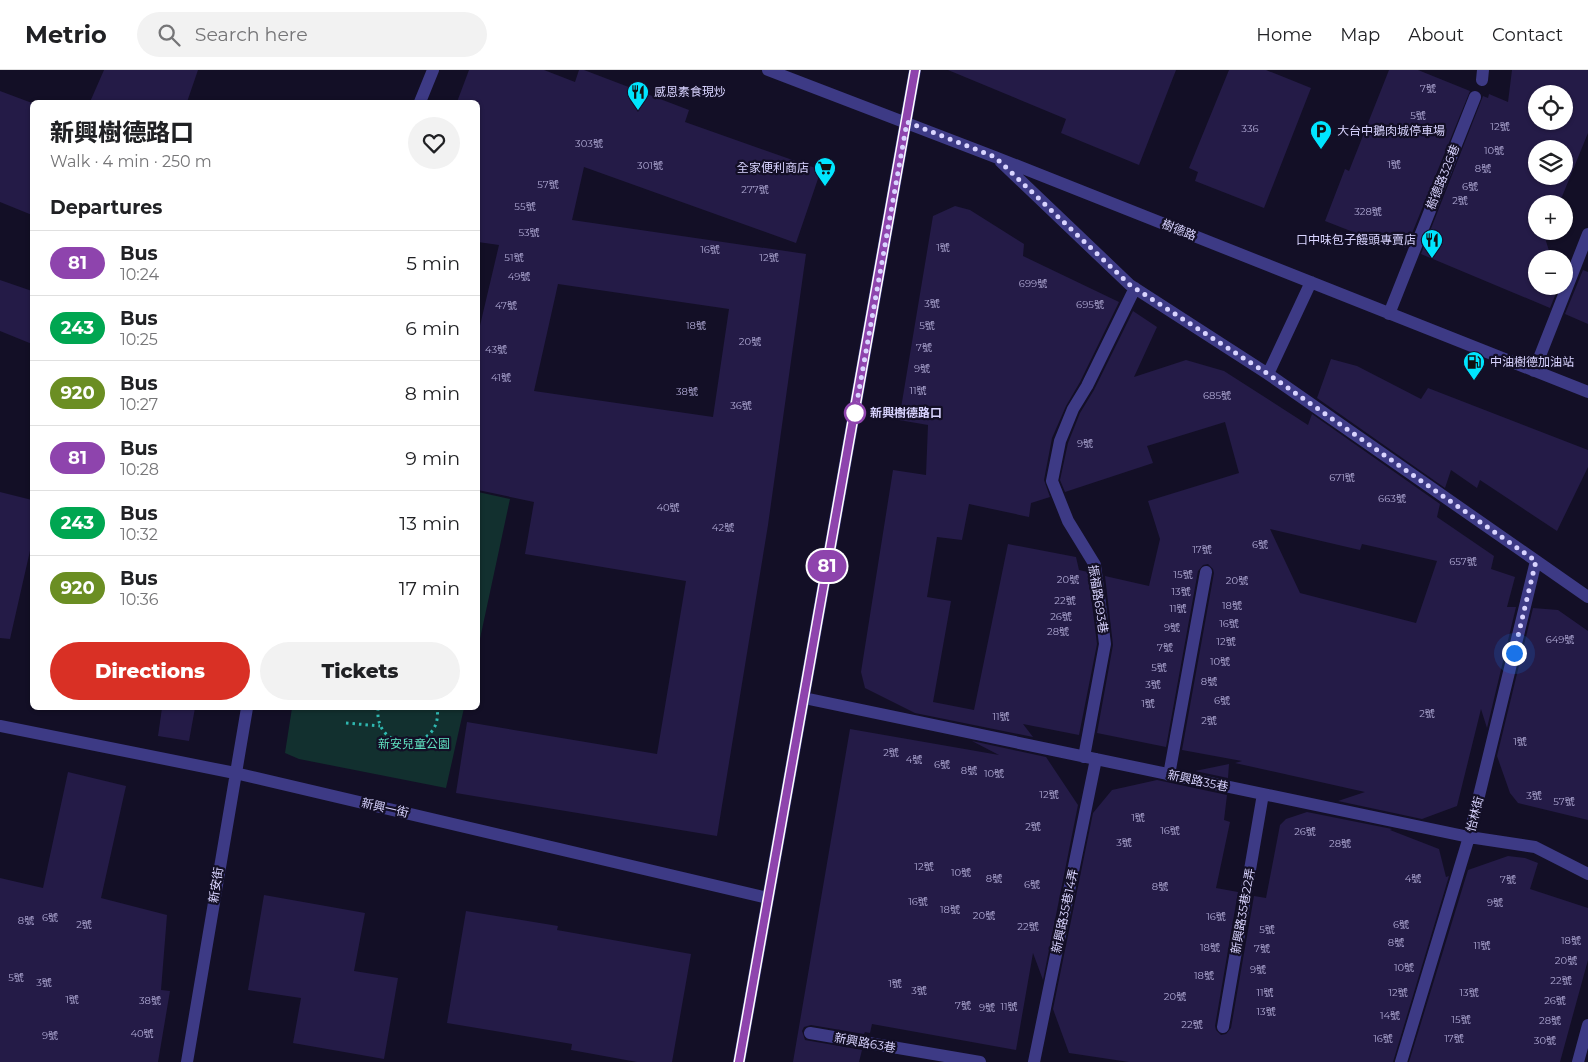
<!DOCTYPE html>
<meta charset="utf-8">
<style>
:root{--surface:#fff;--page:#f2f2f2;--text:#202124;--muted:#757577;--line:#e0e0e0;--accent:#d93025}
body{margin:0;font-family:Montserrat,"Noto Sans TC",sans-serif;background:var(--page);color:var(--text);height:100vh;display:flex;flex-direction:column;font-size:19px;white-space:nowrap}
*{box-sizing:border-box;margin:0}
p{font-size:16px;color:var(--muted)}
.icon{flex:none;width:28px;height:28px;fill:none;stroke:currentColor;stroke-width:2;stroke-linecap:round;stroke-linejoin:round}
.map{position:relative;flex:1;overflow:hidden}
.sheet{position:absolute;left:30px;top:30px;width:450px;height:610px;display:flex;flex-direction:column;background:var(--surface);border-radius:8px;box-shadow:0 1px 4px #0004}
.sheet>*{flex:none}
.badge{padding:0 10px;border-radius:16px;font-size:18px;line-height:32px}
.fabs{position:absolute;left:1528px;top:15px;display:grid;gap:10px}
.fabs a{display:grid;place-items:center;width:45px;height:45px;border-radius:50%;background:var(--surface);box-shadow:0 1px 4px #0004;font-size:25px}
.you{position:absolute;width:25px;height:25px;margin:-12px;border:4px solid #fff;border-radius:50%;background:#1a73e8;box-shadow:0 0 0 8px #1a73e833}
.map>.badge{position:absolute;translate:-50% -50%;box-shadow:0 0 0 2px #fff}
h2{padding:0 20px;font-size:19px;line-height:45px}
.round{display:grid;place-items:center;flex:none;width:52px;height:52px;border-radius:26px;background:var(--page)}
.overview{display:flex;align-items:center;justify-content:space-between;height:85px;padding:0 20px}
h1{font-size:24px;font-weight:800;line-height:38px}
.cta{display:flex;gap:10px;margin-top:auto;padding:10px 20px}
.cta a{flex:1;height:58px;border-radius:30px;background:var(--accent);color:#fff;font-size:20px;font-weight:800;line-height:58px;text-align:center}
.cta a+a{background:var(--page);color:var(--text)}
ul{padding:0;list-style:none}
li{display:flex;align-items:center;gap:15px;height:65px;padding:0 20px;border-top:1px solid var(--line)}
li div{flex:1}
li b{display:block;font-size:19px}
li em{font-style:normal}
li .badge{min-width:55px;font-weight:700;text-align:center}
header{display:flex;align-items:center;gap:30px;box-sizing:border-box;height:70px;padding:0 25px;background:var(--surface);border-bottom:1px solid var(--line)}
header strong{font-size:24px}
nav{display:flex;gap:28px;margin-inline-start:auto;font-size:18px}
.search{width:350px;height:45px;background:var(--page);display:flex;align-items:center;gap:12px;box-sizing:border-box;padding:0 18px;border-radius:28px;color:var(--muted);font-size:19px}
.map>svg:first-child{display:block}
.green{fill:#12302f}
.building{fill:#241b47;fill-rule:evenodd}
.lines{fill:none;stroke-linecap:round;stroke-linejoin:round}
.path{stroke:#2fb8b0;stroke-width:3;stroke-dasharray:2.5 4;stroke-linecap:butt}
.minor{stroke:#3d3a85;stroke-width:12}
.line-casing{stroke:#fff;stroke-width:11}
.line{stroke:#8e44ad;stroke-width:8}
.walk{stroke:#d9d4ff;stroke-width:5;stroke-dasharray:0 9}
.stop-dot{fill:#fff;stroke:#8e44ad;stroke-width:2.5}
.labels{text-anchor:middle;stroke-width:4.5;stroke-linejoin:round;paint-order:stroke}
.number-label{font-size:10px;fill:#aca6d1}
.poi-label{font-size:12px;fill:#d9d4ff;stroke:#130f26;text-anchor:start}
.street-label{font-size:12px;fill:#d9d4ff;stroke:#130f26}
.stop-label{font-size:12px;font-weight:bold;fill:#d9d4ff;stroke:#130f26;text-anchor:start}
.park-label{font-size:12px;fill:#5fe0c0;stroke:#130f26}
</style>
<header>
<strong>Metrio</strong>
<div class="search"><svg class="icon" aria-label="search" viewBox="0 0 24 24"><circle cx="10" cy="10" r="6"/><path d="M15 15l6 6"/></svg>Search here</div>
<nav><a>Home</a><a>Map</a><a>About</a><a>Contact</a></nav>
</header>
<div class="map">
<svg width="1588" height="992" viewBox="0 0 1588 992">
<rect width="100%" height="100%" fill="#130f26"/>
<path class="green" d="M478 422 510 429 478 578Z
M292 638H464L446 718 299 689 285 683Z"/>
<path class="building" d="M104 0H198L187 32H90Z
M469 0H544L575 12 579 0H584L689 40 685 52 821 100 796 173 584 97 572 150 806 184 768 455 717 766 456 723 467 652 657 684 686 511 525 484 534 432 478 420V264L499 175 478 172V32H457ZM558 214 729 239 713 347 534 321Z
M948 0H1176L1139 95 1061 63 1066 49Z
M1229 0H1266L1311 18 1264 138 1195 111 1198 102 1189 98Z
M1389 0H1418L1470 21 1406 178 1391 172 1389 176 1325 151 1345 99 1349 101Z
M1512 0H1588V63L1559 134H1536V161H1548L1545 168 1551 187 1555 189H1536V216H1559L1550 238 1421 184 1483 26 1488 28 1489 24 1508 32ZM1536 24H1564V51H1536ZM1536 79H1564V106H1536Z
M0 21 32 33V145L0 132Z
M955 136 970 140 1024 174 1023 186 1119 232 1080 312 1066 336 1052 368 1044 410 1050 427 1031 433 1029 447 969 434 962 470 937 467 927 527 951 531 933 632 974 640 1008 474 1076 487 1079 500 1088 502 1097 574 1079 665 1023 654 1033 667 915 643 865 618 861 602 893 400 926 405 928 355 899 350 933 146Z
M1583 200 1588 202V254L1565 244Z
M0 210 32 221V274L0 261Z
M1133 241 1157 257 1134 307 1186 290 1224 301 1308 355 1312 344 1440 434 1437 447 1494 486 1491 499 1515 507 1507 537H1516L1487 658 1481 639 1457 736 1422 749 1338 731 1365 722 1235 693 1242 691 1182 680 1214 503 1213 499 1208 494 1203 495 1198 501 1166 677 1097 663 1113 575 1105 506 1149 516 1160 469 1148 431 1239 403 1225 352 1147 376 1153 393 1065 422 1060 410 1068 373 1080 343 1094 320ZM1270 459 1360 480 1362 474 1437 491 1416 553 1300 523Z
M1331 289 1357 296 1421 329 1428 318 1588 380V397L1557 461 1480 410 1477 418 1451 400 1445 418 1317 328Z
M0 422 32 430V472L10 569 0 568Z
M1533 538 1558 540 1588 561V750L1518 733 1510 723 1497 686Z
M162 638H195L189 671 158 666Z
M850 659 999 685 972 671 1046 687 1078 735 1043 910 1033 883 1016 980 872 954 870 963 865 962 864 964 811 955 804 957 802 961 805 970 862 980 859 992H793Z
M1229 694 1228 708 1195 701Z
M68 702 126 716 101 828 167 845 161 920 170 921 158 992H0V808L43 818Z
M1157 710 1227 725 1224 750 1230 752 1216 818 1238 822 1215 956 1216 960 1221 965 1226 964 1231 958 1254 826 1266 828 1280 755 1286 749 1307 742 1392 759 1390 760 1439 779 1446 807 1449 806 1393 992H1129L1069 983 1053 939 1093 743 1112 720Z
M1508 786 1525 788 1538 793 1530 819 1588 838V890L1560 992H1409L1468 800Z
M264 825 365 843 354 901 398 908 384 989 293 973 301 928 248 920Z
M466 841 558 856 557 860 691 884 672 992H637L571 980 572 974 447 953Z"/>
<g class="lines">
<path class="path" d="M378 638C374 686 444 682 437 638
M346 653 380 656"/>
<path class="minor" d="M768 0 995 87 1588 322
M1482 10 1483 0
M420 32 433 0
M1001 92 1130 215 1268 304 1588 527
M1389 244 1475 27
M1534 301 1588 164
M1268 304 1311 212
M804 628 1469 767 1535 777 1588 804
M0 656 235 703 768 828
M1084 687 1105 574 1095 495 1068 451 1052 411 1060 371 1073 339 1087 316 1135 218
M1169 705 1206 502
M1223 957 1263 724
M810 963 980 992
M187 992 247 638
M739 992 915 0
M1034 992 1096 689
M1401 992 1469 767 1536 491
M1578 992 1588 955"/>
</g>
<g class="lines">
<g class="line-casing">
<path id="line" d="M739 992 915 0"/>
</g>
<use href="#line" class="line"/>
<path class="walk" d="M855 343 907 52 995 87 1130 215 1268 304 1536 491 1514 583"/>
</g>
<defs>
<g id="restaurant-pin" transform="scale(1.125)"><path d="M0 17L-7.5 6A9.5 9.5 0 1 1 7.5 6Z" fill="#00e5ff" stroke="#130f26"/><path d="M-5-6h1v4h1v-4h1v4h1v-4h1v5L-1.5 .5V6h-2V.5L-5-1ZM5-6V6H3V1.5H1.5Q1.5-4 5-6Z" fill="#111"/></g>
<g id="parking-pin" transform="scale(1.125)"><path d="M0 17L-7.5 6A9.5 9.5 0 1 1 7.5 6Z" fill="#00e5ff" stroke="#130f26"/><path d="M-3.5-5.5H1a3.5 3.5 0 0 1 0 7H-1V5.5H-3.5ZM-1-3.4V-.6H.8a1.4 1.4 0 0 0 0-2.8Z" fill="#111"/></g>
<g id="supermarket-pin" transform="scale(1.125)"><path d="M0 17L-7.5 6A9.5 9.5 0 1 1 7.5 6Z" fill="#00e5ff" stroke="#130f26"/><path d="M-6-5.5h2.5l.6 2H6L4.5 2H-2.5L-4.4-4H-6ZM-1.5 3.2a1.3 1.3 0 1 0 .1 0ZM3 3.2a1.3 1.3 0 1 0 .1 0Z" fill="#111"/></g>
<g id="fuel-pin" transform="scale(1.125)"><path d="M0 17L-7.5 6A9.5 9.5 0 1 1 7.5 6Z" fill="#00e5ff" stroke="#130f26"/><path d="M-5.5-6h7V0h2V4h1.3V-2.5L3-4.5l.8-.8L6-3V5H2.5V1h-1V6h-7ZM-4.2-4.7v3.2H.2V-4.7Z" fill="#111"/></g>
</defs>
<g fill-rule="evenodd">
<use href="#restaurant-pin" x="638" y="22"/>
<use href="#parking-pin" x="1321" y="61"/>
<use href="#supermarket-pin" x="825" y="98"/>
<use href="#restaurant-pin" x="1432" y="170"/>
<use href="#fuel-pin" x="1474" y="292"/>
</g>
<circle class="stop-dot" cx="855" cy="343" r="10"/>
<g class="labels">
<g class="number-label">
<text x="1428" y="22">7號</text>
<text x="1418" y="49">5號</text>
<text x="1500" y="60">12號</text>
<text x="1250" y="62">336</text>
<text x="589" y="77">303號</text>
<text x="1494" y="84">10號</text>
<text x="1394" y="98">1號</text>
<text x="650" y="99">301號</text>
<text x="1483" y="102">8號</text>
<text x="548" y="118">57號</text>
<text x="1470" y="120">6號</text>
<text x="755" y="123">277號</text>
<text x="1460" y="134">2號</text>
<text x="525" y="140">55號</text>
<text x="1368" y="145">328號</text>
<text x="529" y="166">53號</text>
<text x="943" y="181">1號</text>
<text x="710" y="183">16號</text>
<text x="514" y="191">51號</text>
<text x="769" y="191">12號</text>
<text x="519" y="210">49號</text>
<text x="1033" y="217">699號</text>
<text x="932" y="237">3號</text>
<text x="1090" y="238">695號</text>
<text x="506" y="239">47號</text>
<text x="696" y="259">18號</text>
<text x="927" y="259">5號</text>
<text x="750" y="275">20號</text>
<text x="924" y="281">7號</text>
<text x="496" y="283">43號</text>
<text x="922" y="302">9號</text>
<text x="501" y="311">41號</text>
<text x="918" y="324">11號</text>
<text x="687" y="325">38號</text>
<text x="1217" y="329">685號</text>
<text x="741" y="339">36號</text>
<text x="1085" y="377">9號</text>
<text x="1342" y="411">671號</text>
<text x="1392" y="432">663號</text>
<text x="668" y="441">40號</text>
<text x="723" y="461">42號</text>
<text x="1260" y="478">6號</text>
<text x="1202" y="483">17號</text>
<text x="1463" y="495">657號</text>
<text x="1183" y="508">15號</text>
<text x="1068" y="513">20號</text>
<text x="1237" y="514">20號</text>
<text x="1181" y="525">13號</text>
<text x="1065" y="534">22號</text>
<text x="1232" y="539">18號</text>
<text x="1178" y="542">11號</text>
<text x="1061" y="550">26號</text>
<text x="1229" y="557">16號</text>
<text x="1172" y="561">9號</text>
<text x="1058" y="565">28號</text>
<text x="1560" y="573">649號</text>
<text x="1226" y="575">12號</text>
<text x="1165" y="581">7號</text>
<text x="1220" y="595">10號</text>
<text x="1159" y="601">5號</text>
<text x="1209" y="615">8號</text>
<text x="1153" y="618">3號</text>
<text x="1222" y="634">6號</text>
<text x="1148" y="637">1號</text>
<text x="1427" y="647">2號</text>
<text x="1001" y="650">11號</text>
<text x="1209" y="654">2號</text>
<text x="1520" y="675">1號</text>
<text x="891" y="686">2號</text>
<text x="914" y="693">4號</text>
<text x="942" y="698">6號</text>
<text x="969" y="704">8號</text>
<text x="994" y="707">10號</text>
<text x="1049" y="728">12號</text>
<text x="1534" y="729">3號</text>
<text x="1564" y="735">57號</text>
<text x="1138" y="751">1號</text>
<text x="1033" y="760">2號</text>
<text x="1170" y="764">16號</text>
<text x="1305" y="765">26號</text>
<text x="1124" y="776">3號</text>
<text x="1340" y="777">28號</text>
<text x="924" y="800">12號</text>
<text x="961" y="806">10號</text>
<text x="994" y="812">8號</text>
<text x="1413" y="812">4號</text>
<text x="1508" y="813">7號</text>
<text x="1032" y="818">6號</text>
<text x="1160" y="820">8號</text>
<text x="918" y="835">16號</text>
<text x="1495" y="836">9號</text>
<text x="950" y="843">18號</text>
<text x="984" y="849">20號</text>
<text x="1216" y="850">16號</text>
<text x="50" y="851">6號</text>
<text x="26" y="854">8號</text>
<text x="84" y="858">2號</text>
<text x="1401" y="858">6號</text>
<text x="1028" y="860">22號</text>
<text x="1267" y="863">5號</text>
<text x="1571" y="874">18號</text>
<text x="1396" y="876">8號</text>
<text x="1482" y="879">11號</text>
<text x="1210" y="881">18號</text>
<text x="1262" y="882">7號</text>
<text x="1566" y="894">20號</text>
<text x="1404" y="901">10號</text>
<text x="1258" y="903">9號</text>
<text x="1204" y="909">18號</text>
<text x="16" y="911">5號</text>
<text x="1561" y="914">22號</text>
<text x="44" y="916">3號</text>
<text x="895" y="917">1號</text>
<text x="919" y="924">3號</text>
<text x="1265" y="926">11號</text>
<text x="1398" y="926">12號</text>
<text x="1469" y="926">13號</text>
<text x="1175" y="930">20號</text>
<text x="72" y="933">1號</text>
<text x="150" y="934">38號</text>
<text x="1555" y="934">26號</text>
<text x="963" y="939">7號</text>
<text x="1009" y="940">11號</text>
<text x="987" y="941">9號</text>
<text x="1266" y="945">13號</text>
<text x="1390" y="949">14號</text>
<text x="1461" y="953">15號</text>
<text x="1550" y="954">28號</text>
<text x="1192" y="958">22號</text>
<text x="142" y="967">40號</text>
<text x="50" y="969">9號</text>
<text x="1383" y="972">16號</text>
<text x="1454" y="972">17號</text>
<text x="1545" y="974">30號</text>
</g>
<g class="poi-label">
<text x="654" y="26">感恩素食現炒</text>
<text x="1337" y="65">大台中鵝肉城停車場</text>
<text x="809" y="102" text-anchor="end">全家便利商店</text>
<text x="1416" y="174" text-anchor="end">口中味包子饅頭專賣店</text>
<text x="1490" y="296">中油樹德加油站</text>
</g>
<g class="street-label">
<text transform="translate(1443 107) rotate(-68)" y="4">樹德路326巷</text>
<text transform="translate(1179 160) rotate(22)" y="4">樹德路</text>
<text transform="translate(1098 529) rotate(81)" y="4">振福路693巷</text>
<text transform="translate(1198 711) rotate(12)" y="4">新興路35巷</text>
<text transform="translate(385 738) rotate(13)" y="4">新興一街</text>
<text transform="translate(1475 744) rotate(-76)" y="4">怡林街</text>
<text transform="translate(216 815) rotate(-81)" y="4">新安街</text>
<text transform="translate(1065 841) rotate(-78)" y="4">新興路35巷14弄</text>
<text transform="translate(1243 841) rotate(-80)" y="4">新興路35巷22弄</text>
<text transform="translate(865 973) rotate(10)" y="4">新興路63巷</text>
</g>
<g class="stop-label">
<text x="870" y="347">新興樹德路口</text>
</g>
<g class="park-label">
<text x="414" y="678">新安兒童公園</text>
</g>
</g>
</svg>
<div class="fabs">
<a><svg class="icon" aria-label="locate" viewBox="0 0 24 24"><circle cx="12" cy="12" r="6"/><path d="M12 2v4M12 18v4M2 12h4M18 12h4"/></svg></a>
<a><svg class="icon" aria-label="layers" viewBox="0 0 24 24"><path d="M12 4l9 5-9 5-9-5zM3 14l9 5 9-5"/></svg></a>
<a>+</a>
<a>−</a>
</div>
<div class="you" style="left:1514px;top:583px"></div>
<b class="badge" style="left:827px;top:496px;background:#8e44ad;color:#fff">81</b>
<section class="sheet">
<div class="overview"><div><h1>新興樹德路口</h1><p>Walk · 4 min · 250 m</p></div><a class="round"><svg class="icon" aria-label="heart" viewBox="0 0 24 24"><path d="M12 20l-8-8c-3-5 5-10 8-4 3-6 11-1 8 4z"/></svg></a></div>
<h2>Departures</h2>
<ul>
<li><span class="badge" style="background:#8e44ad;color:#fff">81</span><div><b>Bus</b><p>10:24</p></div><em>5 min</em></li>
<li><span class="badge" style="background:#00a651;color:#fff">243</span><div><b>Bus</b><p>10:25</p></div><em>6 min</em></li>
<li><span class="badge" style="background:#6b8e23;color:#fff">920</span><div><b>Bus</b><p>10:27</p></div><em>8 min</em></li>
<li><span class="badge" style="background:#8e44ad;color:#fff">81</span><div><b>Bus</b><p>10:28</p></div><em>9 min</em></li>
<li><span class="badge" style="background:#00a651;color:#fff">243</span><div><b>Bus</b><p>10:32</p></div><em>13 min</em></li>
<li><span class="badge" style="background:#6b8e23;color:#fff">920</span><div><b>Bus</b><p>10:36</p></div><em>17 min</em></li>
</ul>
<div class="cta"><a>Directions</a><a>Tickets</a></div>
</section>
</div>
